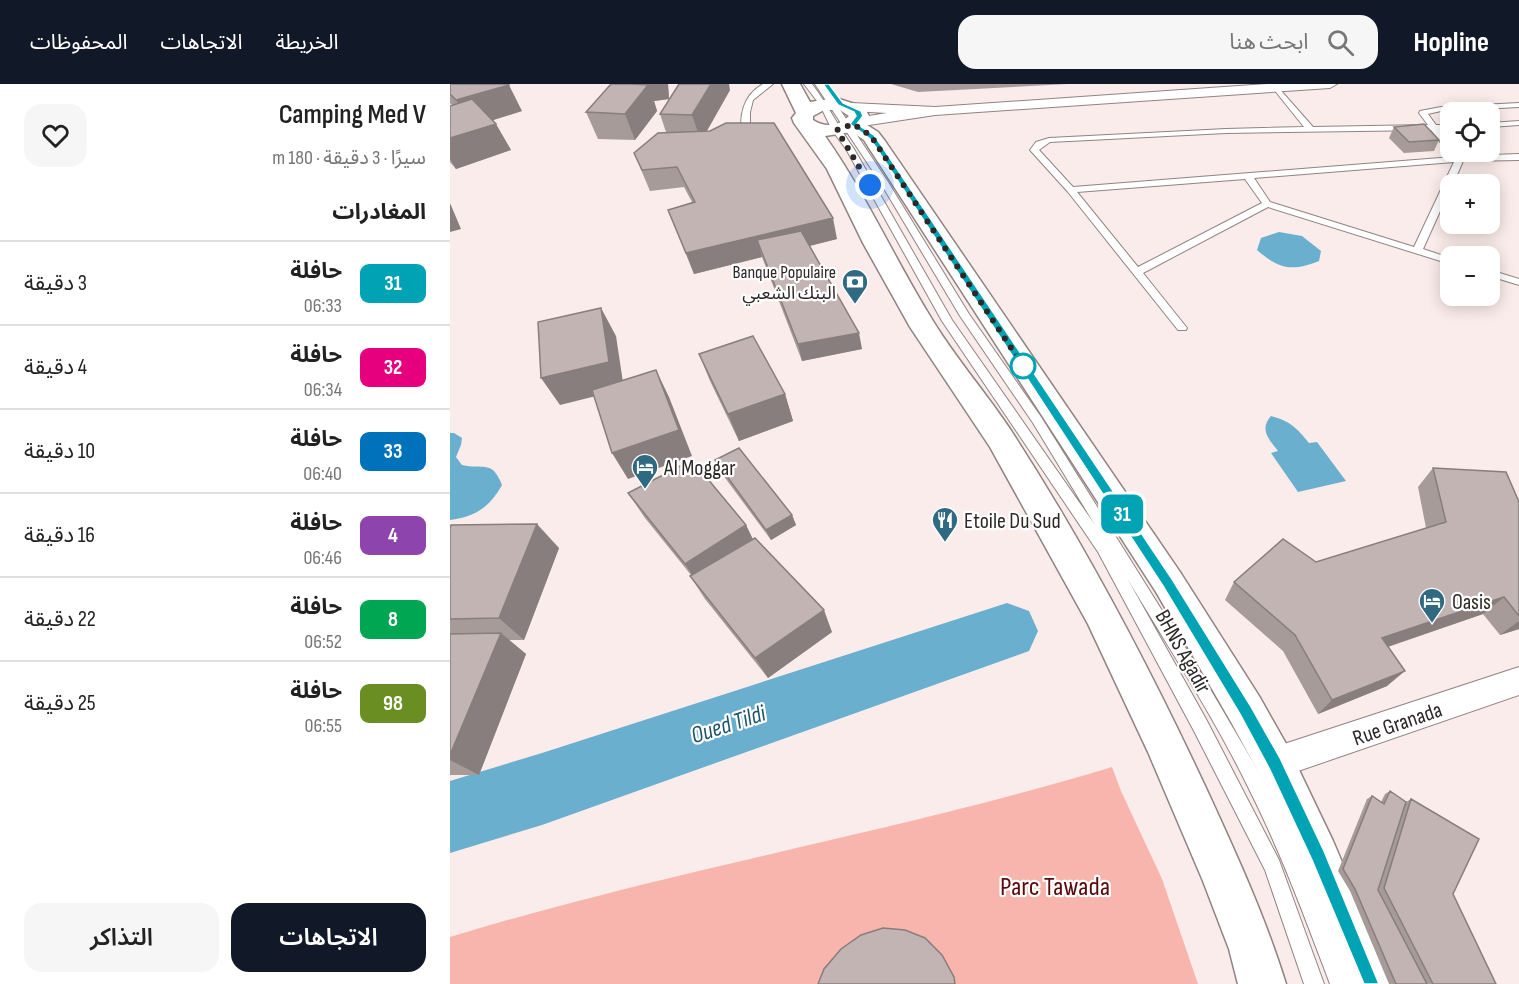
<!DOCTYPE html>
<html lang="ar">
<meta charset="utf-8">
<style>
:root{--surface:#fff;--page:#f6f6f6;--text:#222;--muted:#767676;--line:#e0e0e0;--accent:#111827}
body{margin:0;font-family:"Sofia Sans Condensed","Noto Sans Arabic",sans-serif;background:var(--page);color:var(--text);direction:rtl;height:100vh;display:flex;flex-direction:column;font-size:22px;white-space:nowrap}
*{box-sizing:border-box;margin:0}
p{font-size:20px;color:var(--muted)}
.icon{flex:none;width:33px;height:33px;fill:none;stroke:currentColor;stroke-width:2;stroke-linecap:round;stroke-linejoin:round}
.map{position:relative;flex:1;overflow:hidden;direction:ltr}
.details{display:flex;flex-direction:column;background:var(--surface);width:450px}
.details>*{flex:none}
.badge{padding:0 12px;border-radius:9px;font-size:21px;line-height:39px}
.tools{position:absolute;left:990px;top:18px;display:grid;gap:12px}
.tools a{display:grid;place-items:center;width:60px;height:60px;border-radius:12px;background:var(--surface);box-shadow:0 3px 15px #0003;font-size:30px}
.you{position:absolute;width:30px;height:30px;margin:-15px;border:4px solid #fff;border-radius:50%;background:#1a73e8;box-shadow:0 0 0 9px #1a73e833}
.map>.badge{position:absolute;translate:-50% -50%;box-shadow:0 0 0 3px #fff}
h2{padding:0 24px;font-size:22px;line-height:54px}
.round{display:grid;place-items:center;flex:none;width:63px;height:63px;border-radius:18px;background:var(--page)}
.head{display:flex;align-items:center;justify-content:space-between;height:102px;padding:0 24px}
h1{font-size:28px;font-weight:600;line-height:45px}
.action{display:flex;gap:12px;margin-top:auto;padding:12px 24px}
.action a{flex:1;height:69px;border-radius:18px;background:var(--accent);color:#fff;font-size:24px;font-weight:600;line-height:69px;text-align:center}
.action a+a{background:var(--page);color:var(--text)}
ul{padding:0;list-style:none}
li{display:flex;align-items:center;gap:18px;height:84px;padding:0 24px;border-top:2px solid var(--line)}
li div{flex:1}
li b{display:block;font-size:22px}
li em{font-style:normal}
li .badge{min-width:66px;font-weight:700;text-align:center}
header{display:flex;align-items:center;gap:36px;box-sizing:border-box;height:84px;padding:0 30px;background:var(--accent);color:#fff}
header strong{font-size:28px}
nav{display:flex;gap:33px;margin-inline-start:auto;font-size:21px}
.search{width:420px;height:54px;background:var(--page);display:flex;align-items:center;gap:15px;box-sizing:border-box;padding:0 21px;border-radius:18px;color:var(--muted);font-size:22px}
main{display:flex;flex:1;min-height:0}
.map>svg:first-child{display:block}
.green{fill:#f8b5ad}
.water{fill:#6bafce}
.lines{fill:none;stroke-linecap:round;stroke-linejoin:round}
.river{fill:#6bafce;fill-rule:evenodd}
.lane-casing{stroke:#908482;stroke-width:2}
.street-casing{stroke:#908482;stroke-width:2}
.primary-casing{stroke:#908482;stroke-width:3}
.lane{fill:#fff;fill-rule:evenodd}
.street{fill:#fff;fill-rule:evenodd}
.primary{fill:#fff;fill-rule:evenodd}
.wall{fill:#a69b99}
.shaded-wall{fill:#877e7d}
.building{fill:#c1b4b2;stroke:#877e7d;stroke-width:1.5}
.line{fill:#00a3b4;stroke:#fff;stroke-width:1.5}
.walk{stroke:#2d2827;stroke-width:6;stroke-dasharray:0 10.8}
.stop-dot{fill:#fff;stroke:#00a3b4;stroke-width:3}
.labels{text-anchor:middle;stroke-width:4.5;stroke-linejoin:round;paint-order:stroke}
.far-poi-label{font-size:18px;fill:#2d2827;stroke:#fff;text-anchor:end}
.poi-label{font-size:22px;fill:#2d2827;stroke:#fff;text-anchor:start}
.street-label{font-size:22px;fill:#2d2827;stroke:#fff}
.water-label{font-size:24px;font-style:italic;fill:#1f556c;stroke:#fff}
.near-park-label{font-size:27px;fill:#5b0a0c;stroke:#fff}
</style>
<header>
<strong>Hopline</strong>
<div class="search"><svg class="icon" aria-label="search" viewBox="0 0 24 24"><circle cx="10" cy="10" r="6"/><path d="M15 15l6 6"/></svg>ابحث هنا</div>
<nav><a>الخريطة</a><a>الاتجاهات</a><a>المحفوظات</a></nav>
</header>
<main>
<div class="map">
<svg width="1069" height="900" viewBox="0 0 1069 900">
<rect width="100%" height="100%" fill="#faecea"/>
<path class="green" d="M662 683 671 707 712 795 748 900H0V853C218 786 445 749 662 683Z"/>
<path class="water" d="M829 148 852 152 871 167 869 177C842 188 829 185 807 166L811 154Z
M821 332C840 337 847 344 859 359L867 358 896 397 848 408 821 369 828 367C819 355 809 346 821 332Z
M0 349H4L12 354 11 361 6 373 12 381C33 386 42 375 52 401 40 423 25 433 0 436Z"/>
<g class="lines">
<path class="river" d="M557 519 579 527 588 547 579 567 92 741 0 769V697L92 669Z"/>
<g class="lane-casing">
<path id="lane" d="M313 0H323L303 16 300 28V53L293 55C288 33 293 11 313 0Z
M354 0H362C378 21 389 44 404 65L502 236 645 441 583 339 510 232 430 98 365 0H373L438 98 519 230 591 333 743 576 810 690 848 772 900 900H880C855 834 830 766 798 703 763 631 718 563 677 494L756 635 829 776 874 900H854L815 786 744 647 648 468 492 237 396 65 382 46 370 21Z
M826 1 863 43 978 41 969 29 970 27 991 23 1069 19V23L991 27 978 30 986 41H1000V45L990 46 1000 60V68L997 67 981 46 776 49 600 58 589 66 623 103 1003 73 1001 68H1007L1012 72 1069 70V76L1013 77 1003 100H1000V105L973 165 1000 174V180L818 123 693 189 737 244 736 246H728L618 108 580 66 586 58 599 54 776 45 854 43 822 3ZM1004 78 964 163 820 118 804 94ZM795 95 812 119 688 183 627 108Z
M1069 37V41L1040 43V39Z
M1040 186 1069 195V201L1040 192Z"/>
</g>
<g class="street-casing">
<path id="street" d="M817 0H887L880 4 485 31 406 43 401 41 398 38 401 35 437 29 401 27 394 23 401 19 485 23Z
M1069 583V611L825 695 814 690 809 679 814 668 825 663Z"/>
</g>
<g class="primary-casing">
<path id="primary" d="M332 0H350L360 18 386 14 414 23 419 32 414 39 428 48 435 57 730 488 809 612 839 665 883 757 944 900H896L850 781 811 693 781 638 706 508 419 64 414 56 402 48 375 52C416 110 445 176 483 237 507 276 537 310 562 348 635 461 698 580 755 702 785 767 815 832 836 900H788L779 865 753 797 698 668 638 540 540 363 460 243 413 159 377 85 344 39 342 34 346 29ZM374 26H390L399 32C389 42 375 44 363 36V32Z"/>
</g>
<use href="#lane" class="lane"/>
<use href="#street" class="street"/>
<use href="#primary" class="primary"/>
</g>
<path class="wall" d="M0 0 72 27 43 36 61 66 6 85 0 78V22L2 21 0 19Z
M161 0H218L219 15 204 17 207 27 185 56 148 55 136 28Z
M441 0H618L468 8Z
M280 6 257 47 387 155 360 162 412 265 352 277 312 173 244 190 218 126 242 118 234 103 200 107 184 69 216 48 210 30Z
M944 43 989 56 984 67 954 69 939 54Z
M249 270 335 310 343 337 289 357 260 297Z
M265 376 342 431 346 441 321 456 270 387Z
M983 384 1069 418V545L1050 551 1033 530 938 563 937 602 868 630 833 567 775 516 784 498 866 478 976 444 968 403Z
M178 409 296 441 303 455 382 548 318 594 255 515 240 492 241 491 195 434Z
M0 444 109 464 74 556H59L76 570 29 691H0Z
M940 707 956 718 961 715 1003 810 1046 900H939L900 807 888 787 917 715 922 712 931 718 935 710Z"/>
<path class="shaded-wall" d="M173 0H218L219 15 204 17 207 27 185 56 175 30Z
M261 0H279L280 6 251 57 242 31Z
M59 1 72 27 21 43 6 16Z
M46 40 61 66 6 85 0 75V54Z
M0 119 11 145 0 148Z
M383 134 387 155 314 173 307 156 312 173 244 190 236 169Z
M151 224 166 252 174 305 110 321 91 294Z
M409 249 412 265 352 277 348 260Z
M206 286 219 313 242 372 178 395 162 369Z
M335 310 343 337 289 357 278 330Z
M342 431 346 441 321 456 316 446Z
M87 440 109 464 74 556 49 534Z
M296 441 307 465 250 503 235 480Z
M1054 513 1033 530 916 570 932 554Z
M374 526 382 548 318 594 305 574Z
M1069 537V545L1050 551Z
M51 549 76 570 29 691 0 676V671Z
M955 587 937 602 868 630 882 616Z"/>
<path class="building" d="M0 0H58L59 1 6 16 0 10Z
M161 0H181L198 1 175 30 136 28Z
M229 0H261L242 31 210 30Z
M22 15 46 40 0 54V22Z
M276 39H324L383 134 236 169 218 126 245 118 227 83 192 86 184 69 208 49 260 47Z
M974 40 989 56 959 58 944 43Z
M351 147 409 249 348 260 307 156Z
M151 224 159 278 91 294 88 238Z
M303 252 335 310 278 330 249 270Z
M206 286 229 346 162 369 142 306Z
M289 364 342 431 316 446 265 376Z
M242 376 296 441 235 480 178 409Z
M983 384 1056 388 1069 418V532L1054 513 932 554 955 587 882 616 845 551 784 498 833 455 866 478 996 438Z
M87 440 49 534 0 535V444L1 441Z
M305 454 374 526 305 574 240 492Z
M51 549 0 671V550Z
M940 707 956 718 928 806 977 900H946L905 805 893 785 922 712 934 720Z
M961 715 1029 755 1003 810 1046 900H983L934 804Z
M433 844 455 846 475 854 492 871 504 893 505 900H368L374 885 391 865 411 851Z"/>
<path class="line" d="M373 0H379L393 19 411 27 413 32 407 40 424 51 431 61 722 495 800 621 830 674 874 767 929 900H914L862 776 819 684 790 630 713 502 425 62 419 54 400 40 406 32 404 28 388 21Z"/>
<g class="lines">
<path class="walk" d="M420 101 387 46 403 40 421 52 573 282"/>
</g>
<defs>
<g id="bank-pin" transform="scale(1.35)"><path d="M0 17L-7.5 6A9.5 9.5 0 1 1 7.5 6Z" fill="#306982" stroke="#fff"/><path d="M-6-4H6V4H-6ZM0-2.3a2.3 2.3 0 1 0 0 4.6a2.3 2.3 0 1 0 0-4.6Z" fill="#fff"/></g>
<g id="hotel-pin" transform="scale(1.35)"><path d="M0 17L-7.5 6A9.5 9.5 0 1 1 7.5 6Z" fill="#306982" stroke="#fff"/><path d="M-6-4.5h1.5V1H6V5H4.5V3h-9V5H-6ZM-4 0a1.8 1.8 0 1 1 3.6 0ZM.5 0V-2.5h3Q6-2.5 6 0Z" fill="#fff"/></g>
<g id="restaurant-pin" transform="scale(1.35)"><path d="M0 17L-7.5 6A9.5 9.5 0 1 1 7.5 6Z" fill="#306982" stroke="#fff"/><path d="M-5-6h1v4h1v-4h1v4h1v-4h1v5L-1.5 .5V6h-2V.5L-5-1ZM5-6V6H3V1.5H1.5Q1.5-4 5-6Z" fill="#fff"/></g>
</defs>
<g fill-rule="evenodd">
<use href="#bank-pin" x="405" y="198"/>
<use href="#hotel-pin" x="195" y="383"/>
<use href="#restaurant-pin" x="495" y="436"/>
<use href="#hotel-pin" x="982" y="517"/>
</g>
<circle class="stop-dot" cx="573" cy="282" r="12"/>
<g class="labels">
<g class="far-poi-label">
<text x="386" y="194">Banque Populaire<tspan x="386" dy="21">البنك الشعبي</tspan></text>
</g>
<g class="poi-label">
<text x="214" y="391">Al Moggar</text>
<text x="514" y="444">Etoile Du Sud</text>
<text x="1002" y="525">Oasis</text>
</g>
<g class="street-label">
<text transform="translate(734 567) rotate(61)" y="8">BHNS Agadir</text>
<text transform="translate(947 639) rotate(-19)" y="8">Rue Granada</text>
</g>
<g class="water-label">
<text transform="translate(278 640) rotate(-18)" y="8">Oued Tildi</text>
</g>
<g class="near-park-label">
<text x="605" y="811">Parc Tawada</text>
</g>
</g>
</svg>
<div class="tools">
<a><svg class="icon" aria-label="locate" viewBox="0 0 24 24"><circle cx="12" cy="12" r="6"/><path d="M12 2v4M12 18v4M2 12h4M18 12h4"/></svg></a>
<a>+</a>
<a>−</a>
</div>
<div class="you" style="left:420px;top:101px"></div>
<b class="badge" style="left:672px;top:430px;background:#00a3b4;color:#fff">31</b>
</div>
<section class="details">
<div class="head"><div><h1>Camping Med V</h1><p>سيرًا · 3 دقيقة · 180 m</p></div><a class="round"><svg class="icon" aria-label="heart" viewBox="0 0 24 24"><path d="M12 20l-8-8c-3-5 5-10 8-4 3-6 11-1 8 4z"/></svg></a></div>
<h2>المغادرات</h2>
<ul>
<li><span class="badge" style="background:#00a3b4;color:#fff">31</span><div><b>حافلة</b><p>06:33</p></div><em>3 دقيقة</em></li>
<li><span class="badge" style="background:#e6007e;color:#fff">32</span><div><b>حافلة</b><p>06:34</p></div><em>4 دقيقة</em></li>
<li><span class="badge" style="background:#0072bc;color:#fff">33</span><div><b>حافلة</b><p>06:40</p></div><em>10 دقيقة</em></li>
<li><span class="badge" style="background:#8e44ad;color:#fff">4</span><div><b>حافلة</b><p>06:46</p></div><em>16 دقيقة</em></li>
<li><span class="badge" style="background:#00a651;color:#fff">8</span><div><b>حافلة</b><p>06:52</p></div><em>22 دقيقة</em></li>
<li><span class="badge" style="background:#6b8e23;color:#fff">98</span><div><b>حافلة</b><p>06:55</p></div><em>25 دقيقة</em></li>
</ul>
<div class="action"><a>الاتجاهات</a><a>التذاكر</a></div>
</section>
</main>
